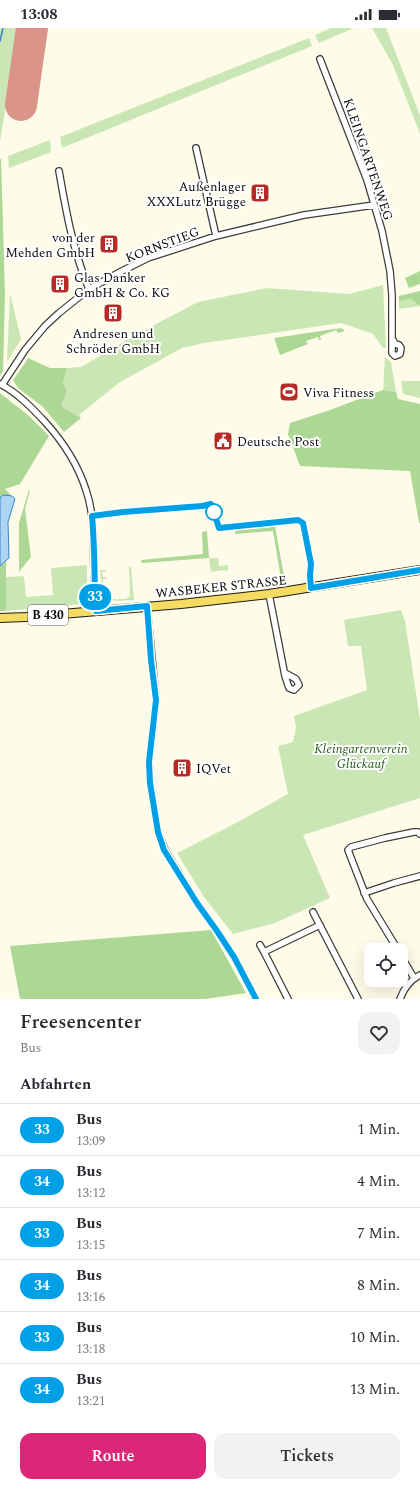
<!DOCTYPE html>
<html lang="de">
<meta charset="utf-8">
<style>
:root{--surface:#fff;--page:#f2f2f3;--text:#2b2b33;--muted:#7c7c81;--line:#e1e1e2;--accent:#db2777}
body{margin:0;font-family:Spectral,serif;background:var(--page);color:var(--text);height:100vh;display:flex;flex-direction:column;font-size:15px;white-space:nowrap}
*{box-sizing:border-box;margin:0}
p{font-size:13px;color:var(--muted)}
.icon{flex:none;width:22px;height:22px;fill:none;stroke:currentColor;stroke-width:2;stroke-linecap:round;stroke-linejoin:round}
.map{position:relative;height:971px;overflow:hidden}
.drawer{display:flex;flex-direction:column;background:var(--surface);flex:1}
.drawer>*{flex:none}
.badge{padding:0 8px;border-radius:13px;font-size:14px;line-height:26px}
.fabs{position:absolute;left:364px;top:915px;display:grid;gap:8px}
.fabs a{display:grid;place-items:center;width:44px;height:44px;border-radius:8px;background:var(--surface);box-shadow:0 4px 16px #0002;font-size:20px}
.map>.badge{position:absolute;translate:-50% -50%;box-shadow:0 0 0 2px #fff}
h2{padding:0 20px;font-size:15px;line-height:36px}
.round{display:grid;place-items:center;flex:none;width:42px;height:42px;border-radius:12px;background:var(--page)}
.headline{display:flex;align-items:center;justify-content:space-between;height:68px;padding:0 20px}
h1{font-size:19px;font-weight:600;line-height:30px}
.cta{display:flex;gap:8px;margin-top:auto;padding:8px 20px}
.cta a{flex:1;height:46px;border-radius:12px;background:var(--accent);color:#fff;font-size:16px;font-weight:600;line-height:46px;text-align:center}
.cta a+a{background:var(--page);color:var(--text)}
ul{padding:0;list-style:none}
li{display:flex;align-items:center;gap:12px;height:52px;padding:0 20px;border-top:1px solid var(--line)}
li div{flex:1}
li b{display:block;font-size:15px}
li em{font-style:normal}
li .badge{min-width:44px;font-weight:700;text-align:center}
.status{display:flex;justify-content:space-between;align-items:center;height:28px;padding:0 20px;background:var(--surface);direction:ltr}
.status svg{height:11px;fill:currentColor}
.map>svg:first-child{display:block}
.green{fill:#cae6b4}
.forest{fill:#add794}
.water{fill:#aed4f4;stroke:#3883c9}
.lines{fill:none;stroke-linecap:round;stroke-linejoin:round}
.stream{stroke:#3883c9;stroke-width:1.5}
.runway{stroke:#da9488;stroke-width:32}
.street-casing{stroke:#3d3d3d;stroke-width:8}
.primary-casing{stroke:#1b1b1b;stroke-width:10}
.street{stroke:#fff;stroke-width:5.5}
.primary{stroke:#f5dc61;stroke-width:8}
.line-casing{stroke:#fff;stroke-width:9}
.line{stroke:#00a0e6;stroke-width:6}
.stop-dot{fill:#fff;stroke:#00a0e6;stroke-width:2}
.labels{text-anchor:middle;stroke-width:4;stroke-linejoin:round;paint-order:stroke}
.shield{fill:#fff;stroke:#545454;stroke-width:1}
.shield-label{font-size:12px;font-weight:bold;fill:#0a0a0a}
.street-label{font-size:13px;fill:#0a0a0a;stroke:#fff}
.poi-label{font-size:13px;fill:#0a0a0a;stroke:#fff;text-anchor:start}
.park-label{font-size:13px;font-style:italic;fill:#265f1e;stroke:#fff}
</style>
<div class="status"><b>13:08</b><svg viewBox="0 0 49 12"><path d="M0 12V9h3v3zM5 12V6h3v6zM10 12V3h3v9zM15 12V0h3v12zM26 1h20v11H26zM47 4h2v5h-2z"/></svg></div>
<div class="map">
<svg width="420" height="971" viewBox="0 0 420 971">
<rect width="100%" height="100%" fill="#fefce8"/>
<path class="green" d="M0 0H18L0 114Z
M331 0H354L319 15 315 7Z
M372 0H386L420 87V106L393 37Z
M309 10 312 18 62 120 60 109Z
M50 112 51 124 9 140 8 128Z
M383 257 386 320H383L373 306 341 295 204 315 182 320 120 354 79 387 81 390 61 378 67 363 63 354 67 340 81 339 139 305 198 274 267 260 349 266Z
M10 265 21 311 7 334Z
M411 271 420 278 399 281V273Z
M385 329 391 334 396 364 383 362Z
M401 353H420V370L403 366Z
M209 530H218L219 538 228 537V542L224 543 223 542 211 544Z
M87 537V568L85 575 82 576 6 583V549L24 548 26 569 53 567 51 540Z
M129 539H131L134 572 117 573V571H126L130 568Z
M100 542H105L106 544H102L103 549H106V551H103V557H107V558L103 559V564H107L108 570 111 571H116V573L110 572 102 566Z
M401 582 405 593 420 691V770L303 807 330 870 275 895 233 906 204 869 177 825 238 794 288 766 278 718 293 714 296 700 294 688 367 662 361 618H348L344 592Z"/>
<path class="forest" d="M0 131H1L5 266 3 343 0 348Z
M420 243V256L409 260 405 250Z
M420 263V278L411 271 399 273V268Z
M341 300 345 303 338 305 336 302 320 308 321 312H319L318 309 306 313 308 316 280 327 274 310Z
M29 329 30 331 50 340H67L63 354 67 363 61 378 81 390 64 404 43 379 18 360 13 352Z
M383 362 396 364 398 371 420 376V495H419L410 443 300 438 288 406 290 395 330 382Z
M0 365 29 388 49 408 20 456 5 461 12 468 3 467 0 470Z
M29 462 30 463 25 481 31 529 19 544V495Z
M275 498 283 543 288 556 282 557 273 503 235 506V502Z
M207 503 209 530 142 535 141 532 203 526 202 504Z
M6 533V583H0V538Z
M211 902 246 965 205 971H20L10 918Z"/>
<path class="water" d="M3 467 12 468 15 471 8 494 9 530 0 538V470Z"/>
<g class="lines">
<path class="stream" d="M0 13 3 0"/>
<path class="runway" d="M21 77 32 0"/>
<g class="street-casing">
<path id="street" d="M320 31 367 152 382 203 390 243 392 267V325L395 328 400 326 401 320 399 317 395 316 393 312
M196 120 216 208
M59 143C66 183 73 223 89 261
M0 356C18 365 33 381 46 395 64 415 78 437 86 462 95 488 93 514 94 541 94 555 95 569 96 583
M2 357 25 322 45 298 59 285 89 261 122 243 148 230 216 208 304 187 374 177
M269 566 285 648 289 660 294 662 299 657 296 651 285 645
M147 579 156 672 149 734 150 755 158 804 165 822 197 875 217 903 234 929 256 971
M364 865 394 855 420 848
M313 884 358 971
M260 917 264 924
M398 922 367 871 348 822 351 819 385 810 414 804H418L420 806
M401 928 414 950
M288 971 264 924 320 897
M400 971C404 960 410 952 420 947"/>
</g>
<g class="primary-casing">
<path id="primary" d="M0 590 26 589 181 576 269 566 420 542"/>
</g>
<use href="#street" class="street"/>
<use href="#primary" class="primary"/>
</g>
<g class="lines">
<g class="line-casing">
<path id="line" d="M256 971 234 929 217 903 197 875 164 822 158 804 150 755 149 734 156 672 151 632 147 578 96 583C94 551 95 520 92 488L123 484 202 478 211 476 219 500 298 492 303 495 311 536 310 547 311 560 420 542"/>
</g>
<use href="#line" class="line"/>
</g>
<defs>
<g id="building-square" transform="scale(1)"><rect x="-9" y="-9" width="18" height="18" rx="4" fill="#b52c27" stroke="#fff"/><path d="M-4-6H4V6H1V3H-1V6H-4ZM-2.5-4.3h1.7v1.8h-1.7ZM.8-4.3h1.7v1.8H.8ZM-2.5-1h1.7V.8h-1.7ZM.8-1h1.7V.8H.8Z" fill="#fff"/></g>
<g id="stadium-square" transform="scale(1)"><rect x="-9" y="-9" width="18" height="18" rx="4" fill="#b52c27" stroke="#fff"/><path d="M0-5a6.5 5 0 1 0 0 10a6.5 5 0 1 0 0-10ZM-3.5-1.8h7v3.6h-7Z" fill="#fff"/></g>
<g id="civic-square" transform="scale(1)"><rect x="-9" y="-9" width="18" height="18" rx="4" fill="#b52c27" stroke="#fff"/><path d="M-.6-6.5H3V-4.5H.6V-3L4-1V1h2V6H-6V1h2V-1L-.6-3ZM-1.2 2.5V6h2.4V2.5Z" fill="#fff"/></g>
</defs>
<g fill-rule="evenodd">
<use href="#building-square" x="260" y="165"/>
<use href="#building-square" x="109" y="216"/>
<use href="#building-square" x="60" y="256"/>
<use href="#building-square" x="113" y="285"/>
<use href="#stadium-square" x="289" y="364"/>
<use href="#civic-square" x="223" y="413"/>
<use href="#building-square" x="182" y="740"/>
</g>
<circle class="stop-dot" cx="214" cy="484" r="8"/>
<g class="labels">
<rect class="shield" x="28" y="577" width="40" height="20" rx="3"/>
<g class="shield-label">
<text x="48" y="591">B 430</text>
</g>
<g class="street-label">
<text transform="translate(369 131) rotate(71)" y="5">KLEINGARTENWEG</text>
<text transform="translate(162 216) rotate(-21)" y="5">KORNSTIEG</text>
<text transform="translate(221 558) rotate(-6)" y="5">WASBEKER STRASSE</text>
</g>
<g class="poi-label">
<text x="246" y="163" text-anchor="end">Außenlager<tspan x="246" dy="15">XXXLutz Brügge</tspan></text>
<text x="95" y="214" text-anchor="end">von der<tspan x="95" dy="15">Mehden GmbH</tspan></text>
<text x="74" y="254">Glas Danker<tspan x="74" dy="15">GmbH &amp; Co. KG</tspan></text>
<text x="113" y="310" text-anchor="middle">Andresen und<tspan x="113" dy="15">Schröder GmbH</tspan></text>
<text x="303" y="369">Viva Fitness</text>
<text x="237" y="418">Deutsche Post</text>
<text x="196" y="745">IQVet</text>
</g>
<g class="park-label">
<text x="361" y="725">Kleingartenverein<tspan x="361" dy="15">Glückauf</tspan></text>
</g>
</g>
</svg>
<div class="fabs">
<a><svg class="icon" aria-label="locate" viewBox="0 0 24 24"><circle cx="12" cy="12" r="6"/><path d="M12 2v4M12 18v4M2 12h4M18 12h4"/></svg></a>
</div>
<b class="badge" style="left:95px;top:569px;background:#00a0e6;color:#fff">33</b>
</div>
<section class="drawer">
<div class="headline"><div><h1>Freesencenter</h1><p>Bus</p></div><a class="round"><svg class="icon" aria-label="heart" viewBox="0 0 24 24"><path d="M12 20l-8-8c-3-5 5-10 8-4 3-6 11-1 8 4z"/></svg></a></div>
<h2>Abfahrten</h2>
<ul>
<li><span class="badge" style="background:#00a0e6;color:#fff">33</span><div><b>Bus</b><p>13:09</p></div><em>1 Min.</em></li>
<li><span class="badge" style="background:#00a0e6;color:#fff">34</span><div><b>Bus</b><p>13:12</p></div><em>4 Min.</em></li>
<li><span class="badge" style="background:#00a0e6;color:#fff">33</span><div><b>Bus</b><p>13:15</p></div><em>7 Min.</em></li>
<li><span class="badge" style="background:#00a0e6;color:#fff">34</span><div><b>Bus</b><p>13:16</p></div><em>8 Min.</em></li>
<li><span class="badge" style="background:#00a0e6;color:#fff">33</span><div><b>Bus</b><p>13:18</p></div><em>10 Min.</em></li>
<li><span class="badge" style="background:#00a0e6;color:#fff">34</span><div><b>Bus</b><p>13:21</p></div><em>13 Min.</em></li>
</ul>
<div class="cta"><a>Route</a><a>Tickets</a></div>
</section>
